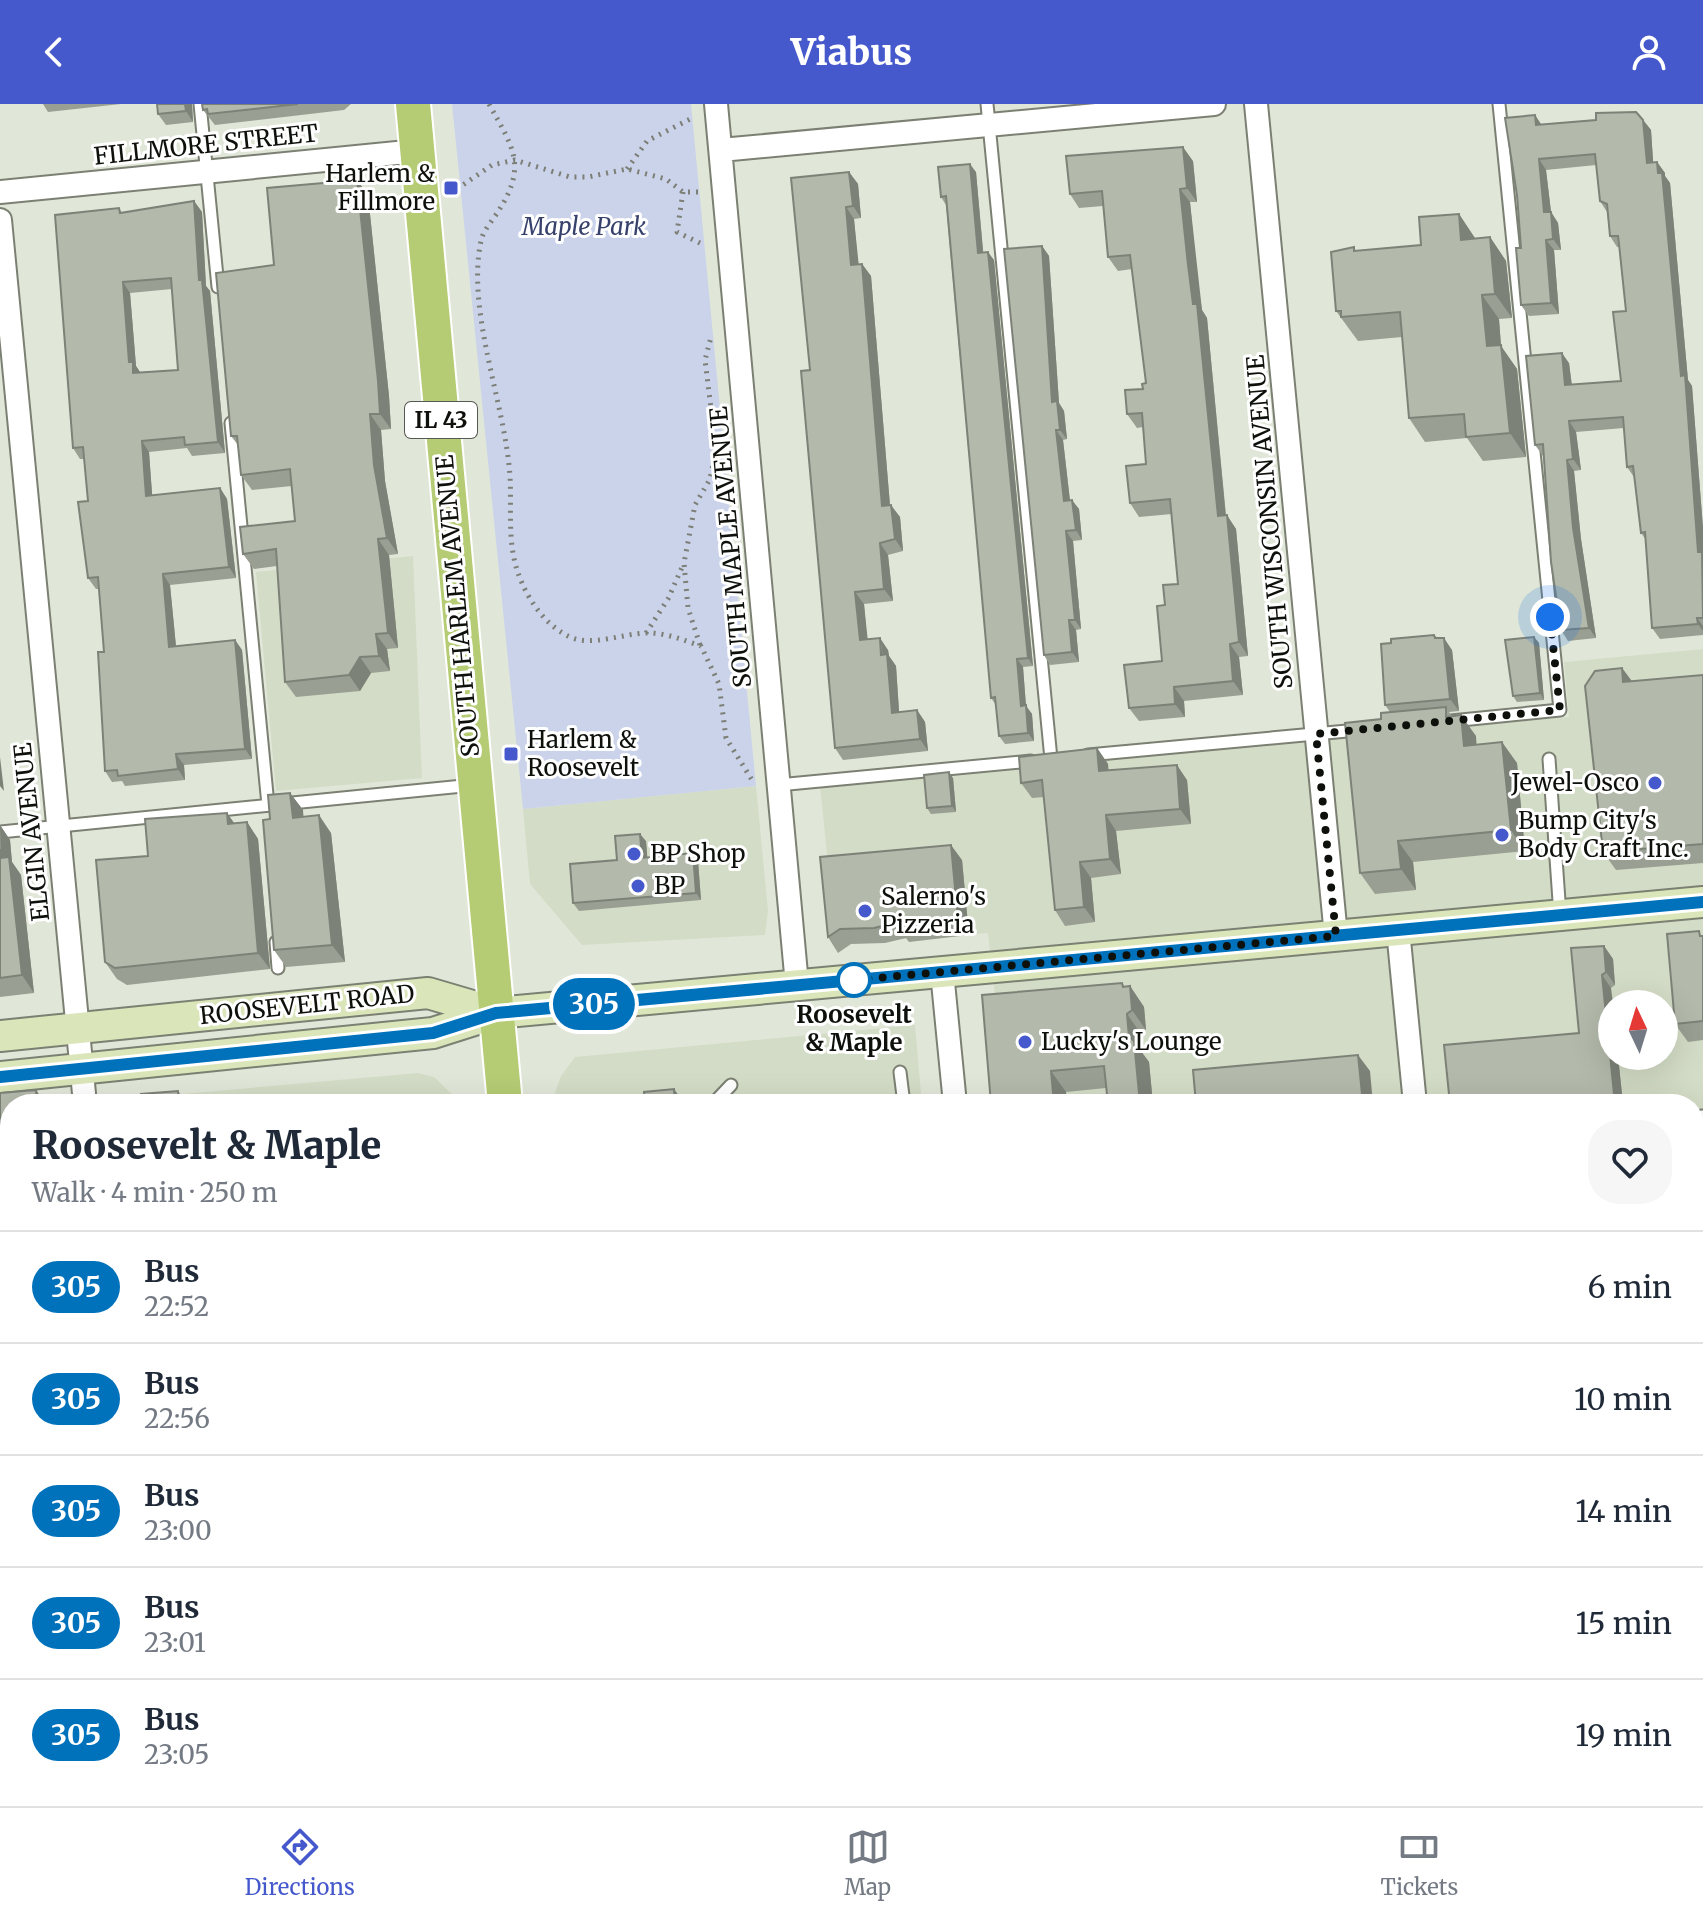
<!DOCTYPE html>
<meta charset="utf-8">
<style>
:root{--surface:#fff;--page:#f6f6f7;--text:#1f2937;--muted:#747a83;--line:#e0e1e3;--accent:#4558cc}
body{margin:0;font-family:Merriweather,serif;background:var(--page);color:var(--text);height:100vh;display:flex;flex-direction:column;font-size:30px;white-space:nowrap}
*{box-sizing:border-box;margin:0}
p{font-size:26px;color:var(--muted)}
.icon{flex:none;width:44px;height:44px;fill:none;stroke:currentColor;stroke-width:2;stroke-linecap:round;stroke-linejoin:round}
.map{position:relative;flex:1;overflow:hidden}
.sheet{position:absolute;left:0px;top:990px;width:1704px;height:712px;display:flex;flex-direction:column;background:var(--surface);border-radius:32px 32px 0 0;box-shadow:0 8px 32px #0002}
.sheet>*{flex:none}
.badge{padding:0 16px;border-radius:26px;font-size:28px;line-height:52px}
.needle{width:52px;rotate:356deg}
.tools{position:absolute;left:1598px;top:886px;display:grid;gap:16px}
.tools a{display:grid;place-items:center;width:80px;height:80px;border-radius:50%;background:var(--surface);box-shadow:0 8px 32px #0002;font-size:40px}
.you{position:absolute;width:40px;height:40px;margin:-20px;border:6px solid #fff;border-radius:50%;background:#1a73e8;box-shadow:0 0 0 12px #1a73e833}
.map>.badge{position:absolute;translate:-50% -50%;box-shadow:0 0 0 4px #fff}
.round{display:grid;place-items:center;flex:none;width:84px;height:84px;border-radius:32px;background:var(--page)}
.overview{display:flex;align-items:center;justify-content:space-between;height:136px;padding:0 32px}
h1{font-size:38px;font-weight:800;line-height:60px}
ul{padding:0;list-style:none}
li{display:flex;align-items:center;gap:24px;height:112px;padding:0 32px;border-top:2px solid var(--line)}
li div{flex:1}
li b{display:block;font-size:30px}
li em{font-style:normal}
li .badge{min-width:88px;font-weight:700;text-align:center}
header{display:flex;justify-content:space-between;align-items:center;height:104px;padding:0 32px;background:var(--accent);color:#fff;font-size:36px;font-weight:800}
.menu{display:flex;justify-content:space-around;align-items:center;height:112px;border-top:2px solid var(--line);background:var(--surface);font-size:22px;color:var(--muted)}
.menu a{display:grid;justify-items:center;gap:4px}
.menu .current{color:var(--accent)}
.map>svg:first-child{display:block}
.built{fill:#d3dcc6;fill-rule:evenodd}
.green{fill:#cbd3eb}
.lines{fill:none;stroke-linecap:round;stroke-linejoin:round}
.lane-casing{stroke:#7b8073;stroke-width:15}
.street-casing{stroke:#7b8073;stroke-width:26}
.secondary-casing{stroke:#7b8073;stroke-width:34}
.primary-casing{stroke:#fff;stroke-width:38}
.path{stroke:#7b7f75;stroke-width:5;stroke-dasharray:2 6;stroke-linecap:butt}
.lane{stroke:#fff;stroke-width:11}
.street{stroke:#fff;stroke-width:22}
.secondary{stroke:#dae6b9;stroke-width:30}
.primary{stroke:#b5cc74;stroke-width:34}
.wall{fill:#9a9f93;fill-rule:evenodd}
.shaded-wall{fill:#7d8278}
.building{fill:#b3b9ab;stroke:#7d8278;stroke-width:2;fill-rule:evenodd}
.line-casing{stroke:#fff;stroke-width:18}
.line{stroke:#0072bc;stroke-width:12}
.walk{stroke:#0e100b;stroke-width:8;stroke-dasharray:0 14.4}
.poi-dot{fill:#4558cc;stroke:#fff;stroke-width:3}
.stop-dot{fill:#fff;stroke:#0072bc;stroke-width:4}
.labels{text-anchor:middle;stroke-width:6;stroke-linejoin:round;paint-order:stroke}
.shield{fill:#fff;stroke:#565854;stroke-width:2}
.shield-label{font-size:22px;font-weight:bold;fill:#0e100b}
.street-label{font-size:24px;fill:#0e100b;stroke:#fff}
.poi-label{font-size:24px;fill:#0e100b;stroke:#fff;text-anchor:start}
.park-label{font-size:24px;font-style:italic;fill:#37426c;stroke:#fff}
.stop-label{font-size:24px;font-weight:bold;fill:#0e100b;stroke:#fff}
</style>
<header><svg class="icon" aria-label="back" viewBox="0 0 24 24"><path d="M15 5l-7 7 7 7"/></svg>Viabus<svg class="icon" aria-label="person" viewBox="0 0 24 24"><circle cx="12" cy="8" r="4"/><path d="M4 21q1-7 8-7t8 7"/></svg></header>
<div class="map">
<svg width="1703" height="1702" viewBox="0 0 1703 1702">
<rect width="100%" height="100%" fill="#e1e7d8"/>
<path class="built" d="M413 452 422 674 276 687 256 468Z
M1703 545V1009L1694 1010V1000H1007L988 829 836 840 820 681 1569 613 1564 558ZM1612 900H1664V952H1612Z
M756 682 768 807 765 831 582 841 530 780 523 705Z
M915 921 922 1000H551L561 972 575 953Z
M418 969 434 973 462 1000H126V995Z
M10 1001V1137L0 1138V1002Z
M618 1692H809L810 1702H619Z"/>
<path class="green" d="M452 0H691L756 682 523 705Z"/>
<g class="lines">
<g class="lane-casing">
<path id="lane" d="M200 0 218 183
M987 0 1051 655
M231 319 268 701
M1451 617 1560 606 1499 0
M1088 651 1358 626
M1549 655 1560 811
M778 681 1031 657
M0 728 473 681
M276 838 278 864
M900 968 904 1000
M713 1000 731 981
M1694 1013 1703 1012
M0 1147 10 1146
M1694 1503 1703 1606
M368 1692 369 1702
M417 1692 418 1702
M756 1692 757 1702
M806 1692V1702
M1260 1692 1261 1702"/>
</g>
<g class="street-casing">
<path id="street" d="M716 0 797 881
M1256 0 1336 832
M721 46 1214 0
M0 88 417 47
M0 116 85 1000
M1398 826 1415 1000
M942 868 955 1000
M1694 1644 1703 1643
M153 1692 154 1702
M1028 1692 1029 1702
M1482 1692 1483 1702
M1074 1702 1175 1692"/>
</g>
<g class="secondary-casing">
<path id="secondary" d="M0 932 428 889 496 909
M0 973 433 929 496 909 1703 798"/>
</g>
<g class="primary-casing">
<path id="primary" d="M413 0 505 1000
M572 1692 573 1702"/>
</g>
<path class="path" d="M489 0C512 42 528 61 499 106 494 115 483 126 481 137 466 207 505 299 510 372 512 409 506 444 522 479 531 500 548 523 570 533 592 543 624 529 648 529 667 529 683 536 701 542L719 580 726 634 752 676
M627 65 647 37 694 13
M457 85 492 61 515 56 570 73H588L627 65 666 75 683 88H702
M683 88 677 128 704 141
M646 529 668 495 684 459
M700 541 688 504 684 459 695 401 710 375 716 345 705 256 711 233"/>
<use href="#lane" class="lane"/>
<use href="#street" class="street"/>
<use href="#secondary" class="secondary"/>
<use href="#primary" class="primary"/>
</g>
<path class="wall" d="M43 0H121L48 8Z
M157 0H192L193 18 166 21 158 10Z
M202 0H351L344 6 215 21 203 6Z
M1535 11 1541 20 1643 16 1651 26 1653 58H1657L1665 69V72L1670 79 1688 276 1692 282 1703 424V531L1660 535 1652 524 1646 436 1641 429 1634 373 1627 363 1624 324 1576 328 1581 366 1574 367 1581 435 1596 534 1568 537 1561 526 1543 352 1535 341 1569 259 1572 281 1621 277 1626 207 1620 143H1617L1610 132 1607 108 1600 97 1596 61 1546 66 1551 108 1558 119 1561 146H1554L1559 210 1529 212 1521 201V144Z
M1193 57 1197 98H1190L1197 175 1202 206 1207 214 1226 411 1236 425 1248 552 1239 553 1243 591 1184 597 1185 613 1139 617 1129 604 1162 557 1165 501 1178 480 1172 410 1139 413 1130 399 1146 360 1143 323 1137 324 1127 310 1146 279 1132 165 1118 167 1108 153 1103 102 1079 104 1070 90Z
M849 68 858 80 861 114 854 115 858 161 862 160 871 172 890 401 900 413 903 447 888 451 893 497 864 500 867 536 888 546 889 552 896 562 899 608 917 606 925 618 928 647 843 656 835 644 810 266Z
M976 68 983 148 994 156 1033 562 1023 563 1026 602 1032 610 1034 637 1005 640 999 632 996 601 991 594 946 101 941 93Z
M357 76 368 91 389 292 391 325 381 326 385 377 398 450 389 451 398 544 387 545 390 567 371 569 360 587 296 593 285 578 277 462 254 465 243 450 295 417 292 382 252 386 241 371 238 341 231 332 274 161Z
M194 97 202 108 206 182 210 187 225 349 192 352 187 344 149 348 152 391 220 384 227 395 236 474 170 481 176 542 235 536 242 546 252 655 184 661 185 676 125 682 122 677 112 678 105 667 104 548 99 485H96L88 474V397L84 355H80L73 344 119 104 122 109ZM172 185 178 266 140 268 136 262 130 189Z
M1459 110 1475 135 1490 133 1506 157 1512 214 1499 215 1501 242 1517 265 1526 353 1483 357 1467 334 1425 338 1409 314 1402 233 1358 237 1336 207 1354 143 1356 147 1421 141Z
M1042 142 1049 152 1059 299 1064 307 1067 335 1063 336 1070 396 1079 405 1082 436 1073 437 1081 525 1076 526 1079 558 1050 561 1044 551Z
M1434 531 1452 546 1459 607 1449 608 1452 612 1476 632V640L1517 659 1525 747 1413 758 1416 786 1375 790 1360 769 1381 615 1390 608 1385 601Z
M1534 533 1539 539 1544 596 1517 598 1513 592Z
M1622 564 1632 577 1703 571V759L1616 766 1603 748Z
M1097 644 1108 660V667L1187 676 1191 720 1116 727 1121 770 1091 774 1095 818 1065 822 1055 806 1044 693 1032 694 1021 679Z
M953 674 956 708 931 710 927 704Z
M290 689 303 706V713L331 729 345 858 286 863 274 846 270 715Z
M227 709 234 719 247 718 258 735 270 865 127 881 117 875 105 858 148 752Z
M0 721 10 736 12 758 21 771 34 889 0 893Z
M646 737 647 753 698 757 701 796 579 807 573 799 617 756Z
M820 753 962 756 969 831 909 838 906 834 885 839 851 840 838 849 828 833Z
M1703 832V936L1688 938 1675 920Z
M1604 842 1613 855 1615 881 1611 884 1612 952H1618L1623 1000H1450L1579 929Z
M1130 882 1144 903 1146 926 1141 930 1143 950 1149 958 1153 1000H1108L1106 984 1066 988 1067 1000H991L1125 883Z
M36 986 44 998V1000H10V1070L0 1071V989Z
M1694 1116 1698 1122 1703 1160V1182L1694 1183Z
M4 1142 7 1147H10V1494L0 1495V1143Z
M325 1692 326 1702H210Z
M631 1692H724V1696L662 1702H638Z"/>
<path class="shaded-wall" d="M185 0H192L193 18 186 7Z
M1535 11 1542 22 1536 21Z
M1643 16 1651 26 1654 70 1647 59Z
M1183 43 1193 57 1197 98 1187 84Z
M1539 55 1546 66 1552 116 1551 108 1558 119 1561 146 1553 135 1544 108Z
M1657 58 1665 69V72L1670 79 1688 276 1692 282 1703 424V461L1698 448 1681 272Z
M970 60 976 68 984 157 978 149Z
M849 68 858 80 861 114 853 102Z
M357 76 368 91 389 292 391 325 380 310Z
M1180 85 1190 98 1202 206 1207 214 1227 425 1218 412 1188 161Z
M194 97 202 108 206 182 210 187 225 349 218 338 199 176Z
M846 103 854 115 860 173 851 161Z
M1459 110 1475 134 1478 160 1461 136Z
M1490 133 1506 157 1512 214 1495 190Z
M1546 136 1554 146 1559 210 1551 199Z
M1042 142 1049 152 1059 299 1064 307 1067 335 1060 326 1052 298Z
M988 148 994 156 1033 562 1028 554Z
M862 160 871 172 891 414 882 402Z
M123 178 130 189 136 262 140 268 133 269 129 258Z
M1482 191 1499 215 1501 242 1517 265 1526 353 1510 329 1487 242Z
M1562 249 1569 259 1573 292 1565 281Z
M370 310 381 326 385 377 398 450 387 434 374 361Z
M1569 317 1576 328 1581 366 1573 355Z
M1056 326 1063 336 1071 406 1064 397Z
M142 337 149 348 153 402 146 392Z
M1567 356 1574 367 1581 435 1596 534 1589 524 1573 424Z
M220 384 227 395 236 474 229 463Z
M1072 396 1079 405 1082 436 1076 426Z
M891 401 900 413 903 447 895 435Z
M1227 411 1236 425 1248 552 1239 538Z
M1066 427 1073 437 1081 525 1075 516Z
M378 435 389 451 398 544 388 529Z
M880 439 888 451 893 497 884 485Z
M163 470 170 481 177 553 169 543Z
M855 488 864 500 869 548 860 536Z
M1697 514 1703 522V527L1698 520Z
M1069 516 1076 526 1079 558 1072 548Z
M376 530 387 545 390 567 379 552Z
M1534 533 1539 539 1544 596 1540 589Z
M880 534 888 546 889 552 896 562 900 621 892 609Z
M1444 534 1452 546 1459 607 1450 595Z
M235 536 242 546 252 655 245 645Z
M1230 540 1239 553 1243 591 1233 577Z
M360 553 371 569 360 587 349 571Z
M1017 555 1023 563 1026 602 1032 610 1034 637 1028 629 1021 602Z
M1622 564 1635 582 1623 578Z
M1174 583 1184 597 1185 613 1175 600Z
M917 606 925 618 928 647 920 635Z
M1461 611 1476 632 1478 663 1464 642Z
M1502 638 1517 659 1525 747 1511 726Z
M1097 644 1108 660 1110 683 1099 667Z
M176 650 184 661 185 676 178 665Z
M0 653 4 687 0 682Z
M1177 661 1187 676 1191 720 1180 705Z
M949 668 953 674 956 708 952 702Z
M290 689 303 706 305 732 293 714Z
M227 709 239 726 228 720Z
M319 711 331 729 345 858 332 841Z
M1106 711 1116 727 1121 770 1110 755Z
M247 718 258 735 270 865 258 849Z
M0 721 10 736 12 758 21 771 34 889 22 871 1 754Z
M640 730 646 737 648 761 642 754Z
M1398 737 1413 758 1416 786 1401 765Z
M951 741 962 756 969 831 958 816Z
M693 749 698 757 701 796 696 789Z
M1080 758 1091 774 1095 818 1084 803Z
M1604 842 1613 855 1615 881 1606 868Z
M1602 871 1611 884 1613 900 1612 952H1618L1623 1000H1615Z
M1122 879 1130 890V882L1144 903 1146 926 1132 906Z
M1127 910 1141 930 1143 950 1149 958 1153 1000H1140L1129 933Z
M1358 951 1370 967 1373 1000H1363Z
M1051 967 1066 988 1067 1000H1054Z
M674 985 682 996V1000H675Z
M36 986 44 998V1000H37Z
M178 987 187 1000H179Z
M1694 1116 1698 1122 1703 1160V1177L1701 1175Z
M7 1424 10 1428V1458Z
M82 1692H84L90 1702H83Z
M314 1692H325L326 1702H321Z
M1605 1692H1607L1613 1702H1606Z"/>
<path class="building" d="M157 0H185L186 7 158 10Z
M202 0H298L208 10 207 5 203 6Z
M1636 8 1643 16 1647 59 1657 58 1658 69H1662L1681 272 1685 271 1698 448H1702L1703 514H1697L1698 520 1652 524 1645 428 1641 429 1633 362 1627 363 1623 313 1569 317 1573 355 1567 356 1573 424 1589 524 1561 526 1551 458 1543 340 1535 341 1526 252 1562 249 1565 281 1621 277 1613 208 1626 207 1619 140 1618 132H1610L1607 100 1600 97 1595 50 1539 55 1544 108H1551L1553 135 1546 136 1551 199 1521 201 1516 144H1521L1517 91 1505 14 1535 11 1536 21 1596 16V9Z
M1183 43 1187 84 1180 85 1188 161 1193 200H1197L1218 412 1227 411 1239 538 1230 540 1233 577 1174 583 1175 600 1129 604 1124 561 1162 557 1157 502 1165 501 1163 481 1178 480 1170 395 1130 399 1126 362 1146 360 1142 309 1127 310 1125 286 1143 285 1142 280 1146 279 1130 151 1108 153 1102 87 1070 90 1066 52Z
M970 60 978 149 988 148 1028 554 1017 555 1021 602 1026 601 1028 629 999 632 995 593 991 594 946 92 941 93 938 63Z
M849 68 853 102 846 103 851 161 862 160 882 402 891 401 895 435 880 439 884 485 855 488 860 536 880 534 881 551 887 550 892 609 917 606 920 635 835 644 801 267 810 266 791 74Z
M357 76 378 277 380 310H370L374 361 387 434 378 435 388 529 376 530 379 552 360 553 349 571 285 578 276 445 243 450 240 423 295 417 290 365 241 371 237 332H231L216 169 274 161 267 84Z
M194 97 199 176H202L218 338 185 341 184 333 142 337 146 392 220 384 229 463 163 470 169 543 235 536 245 645 176 650 178 665 118 672 117 666 105 667 98 548H104L98 473 88 474 78 398 88 397 83 343 73 344 55 111 119 104 120 109ZM171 174 178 266 133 269V258H129L123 178Z
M1459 110 1461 136 1490 133 1495 190 1482 191 1487 242 1501 241 1510 329 1466 333 1464 310 1409 314 1400 208 1341 213V207H1336L1331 148 1354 143V147L1421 141 1419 113Z
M1042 142 1052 298 1057 297 1060 326H1056L1064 397 1072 396 1076 426 1066 427 1075 516H1069L1072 548 1044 551 1004 145Z
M1434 531 1435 534H1444L1450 595 1385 601 1381 540 1391 539V535Z
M1534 533 1540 589 1513 592 1505 536Z
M1622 564 1623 578 1703 571V740L1603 748 1585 582 1595 567Z
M1446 603V613L1461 611 1464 642 1502 638 1511 726 1398 737 1401 765 1360 769 1345 619 1381 615V609Z
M1097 644 1099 667 1177 661 1180 705 1106 711 1110 755 1080 758 1084 803 1055 806 1042 676 1021 679 1019 653Z
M949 668 952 702 927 704 924 671Z
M290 689 293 714 319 711 332 841 274 846 263 716 270 715 268 691Z
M227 709 228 720 247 718 258 849 115 864 105 858 96 756 148 752 145 715Z
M640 730 642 754 693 749 696 789 573 799 570 760 617 756 615 732Z
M951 741 958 816 898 822V818L874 824 840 825 828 833 820 753Z
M0 745 1 754 9 753 22 871 0 874Z
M1699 827 1700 832H1703V917L1675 920 1667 830Z
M1604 842 1606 868 1602 871 1615 1000H1450L1444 941 1579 929 1571 844Z
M1122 879 1123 883 1130 882 1132 906 1127 910 1129 933 1134 937 1140 1000H1108L1104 962 1051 967 1054 1000H991L982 891Z
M1358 951 1363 1000H1196L1193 966Z
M674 985 675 1000H645L644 988Z
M36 986 37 1000H10V1063L9 1058 0 1059V989Z
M178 987 179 1000H142L141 990Z
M882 996V1000H845Z
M1694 1116 1701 1175 1694 1176Z
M4 1142V1147H10V1423L7 1424 10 1458V1481L0 1482V1143Z
M1703 1239 1702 1267 1703 1592 1694 1497V1240Z
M1703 1681V1702H1665L1664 1692H1694V1682Z
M61 1692H82L83 1702H28V1697Z
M209 1692H314L315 1693 210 1702Z
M1567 1692H1605L1606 1702H1535L1534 1695Z"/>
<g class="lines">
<g class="line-casing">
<path id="line" d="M0 973 433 929 496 909 1703 798"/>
</g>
<use href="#line" class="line"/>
<path class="walk" d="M854 876 1336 832 1316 630 1560 606 1550 513"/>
</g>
<g class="poi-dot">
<rect x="443" y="76" width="16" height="16" rx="4"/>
<rect x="503" y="642" width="16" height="16" rx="4"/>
<circle cx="1655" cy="679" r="8"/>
<circle cx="1502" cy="731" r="8"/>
<circle cx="634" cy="750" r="8"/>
<circle cx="638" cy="782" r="8"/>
<circle cx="865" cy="807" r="8"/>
<circle cx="1025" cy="938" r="8"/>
</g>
<circle class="stop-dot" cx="854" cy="876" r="16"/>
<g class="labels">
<rect class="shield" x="405" y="298" width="72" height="36" rx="6"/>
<g class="shield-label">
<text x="441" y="324">IL 43</text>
</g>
<g class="street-label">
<text transform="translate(206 41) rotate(-6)" y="8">FILLMORE STREET</text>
<text transform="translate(1270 418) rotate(-95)" y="8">SOUTH WISCONSIN AVENUE</text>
<text transform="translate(731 443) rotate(-95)" y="8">SOUTH MAPLE AVENUE</text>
<text transform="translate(458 502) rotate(-95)" y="8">SOUTH HARLEM AVENUE</text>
<text transform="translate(32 728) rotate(-96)" y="8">ELGIN AVENUE</text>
<text transform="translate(307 901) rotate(-6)" y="8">ROOSEVELT ROAD</text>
</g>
<g class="poi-label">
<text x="435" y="78" text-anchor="end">Harlem &amp;<tspan x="435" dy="28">Fillmore</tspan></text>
<text x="527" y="644">Harlem &amp;<tspan x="527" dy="28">Roosevelt</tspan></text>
<text x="1639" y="687" text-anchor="end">Jewel-Osco</text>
<text x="1518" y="725">Bump City's<tspan x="1518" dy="28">Body Craft Inc.</tspan></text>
<text x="650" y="758">BP Shop</text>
<text x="654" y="790">BP</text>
<text x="881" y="801">Salerno's<tspan x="881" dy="28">Pizzeria</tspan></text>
<text x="1041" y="946">Lucky's Lounge</text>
</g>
<g class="park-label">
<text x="584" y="131">Maple Park</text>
</g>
<g class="stop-label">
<text x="854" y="919">Roosevelt<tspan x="854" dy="28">&amp; Maple</tspan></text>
</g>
</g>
</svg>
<div class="tools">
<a><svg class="needle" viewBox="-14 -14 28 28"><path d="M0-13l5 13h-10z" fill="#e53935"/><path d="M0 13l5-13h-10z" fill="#747a83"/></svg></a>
</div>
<div class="you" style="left:1550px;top:513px"></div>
<b class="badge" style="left:594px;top:900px;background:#0072bc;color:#fff">305</b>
<section class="sheet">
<div class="overview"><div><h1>Roosevelt &amp; Maple</h1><p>Walk · 4 min · 250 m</p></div><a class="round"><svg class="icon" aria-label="heart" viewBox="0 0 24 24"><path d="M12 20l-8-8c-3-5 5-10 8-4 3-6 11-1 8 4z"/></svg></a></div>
<ul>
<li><span class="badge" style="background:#0072bc;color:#fff">305</span><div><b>Bus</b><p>22:52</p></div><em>6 min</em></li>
<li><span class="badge" style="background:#0072bc;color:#fff">305</span><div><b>Bus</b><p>22:56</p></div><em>10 min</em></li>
<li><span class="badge" style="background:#0072bc;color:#fff">305</span><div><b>Bus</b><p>23:00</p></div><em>14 min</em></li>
<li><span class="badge" style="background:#0072bc;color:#fff">305</span><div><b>Bus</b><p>23:01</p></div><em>15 min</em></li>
<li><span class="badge" style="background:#0072bc;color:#fff">305</span><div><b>Bus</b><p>23:05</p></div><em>19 min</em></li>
</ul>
</section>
</div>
<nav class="menu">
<a class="current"><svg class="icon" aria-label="directions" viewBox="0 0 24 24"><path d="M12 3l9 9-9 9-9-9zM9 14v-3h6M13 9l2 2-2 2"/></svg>Directions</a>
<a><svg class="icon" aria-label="map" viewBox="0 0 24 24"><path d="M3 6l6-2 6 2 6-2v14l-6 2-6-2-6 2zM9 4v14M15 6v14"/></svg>Map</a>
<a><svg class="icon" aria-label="tickets" viewBox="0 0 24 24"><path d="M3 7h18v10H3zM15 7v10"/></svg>Tickets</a>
</nav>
